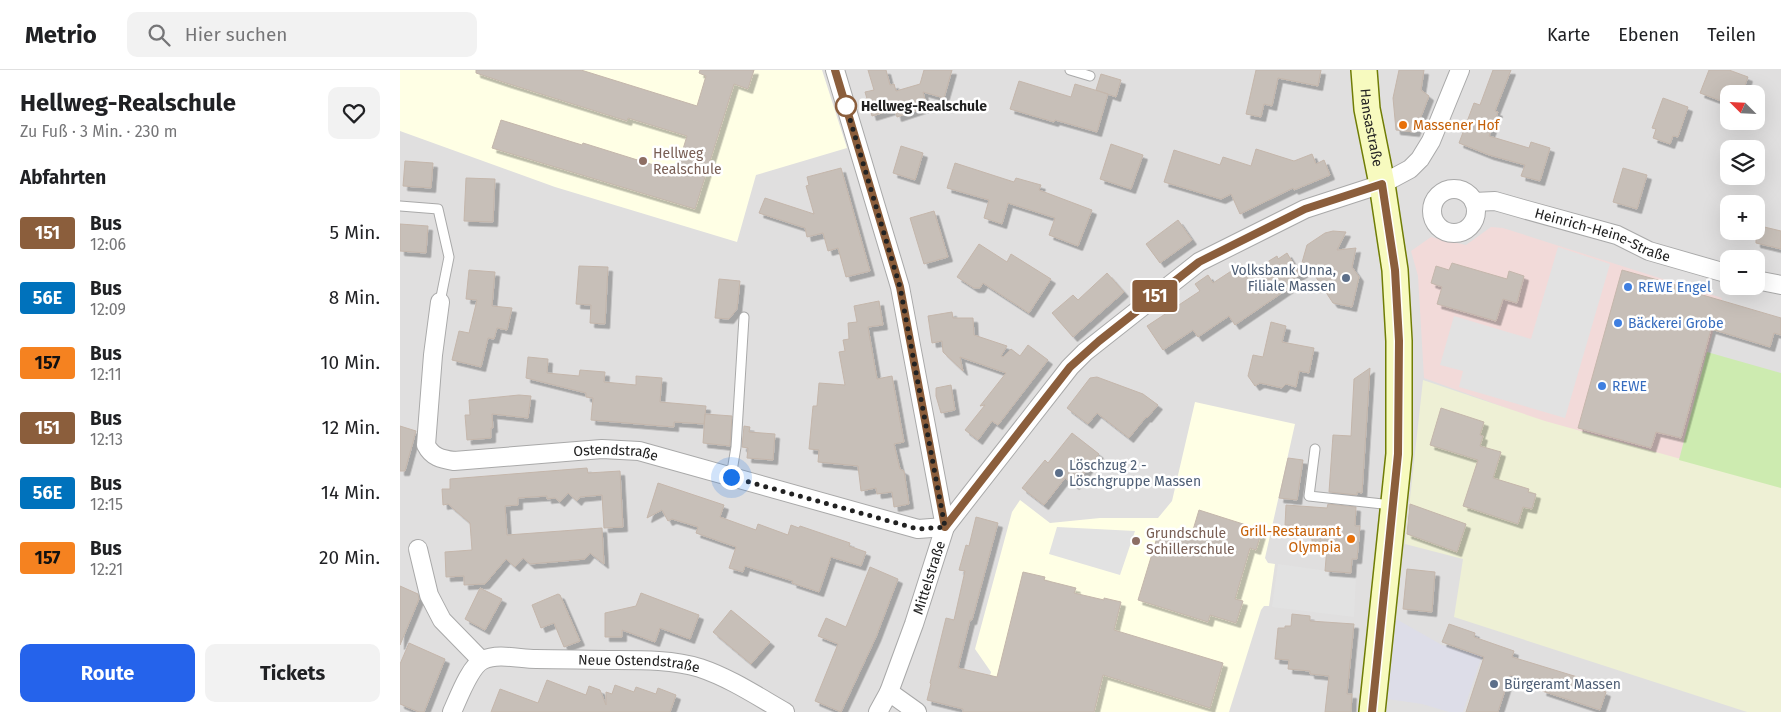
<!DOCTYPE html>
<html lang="de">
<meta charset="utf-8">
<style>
:root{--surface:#fff;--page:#f2f2f2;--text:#202124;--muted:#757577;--line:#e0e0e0;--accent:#2563eb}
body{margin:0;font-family:"Fira Sans",sans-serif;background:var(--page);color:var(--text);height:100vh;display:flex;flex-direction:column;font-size:19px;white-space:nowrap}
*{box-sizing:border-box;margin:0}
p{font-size:16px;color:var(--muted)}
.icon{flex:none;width:28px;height:28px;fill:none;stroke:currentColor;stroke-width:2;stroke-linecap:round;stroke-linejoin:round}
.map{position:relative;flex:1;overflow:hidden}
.drawer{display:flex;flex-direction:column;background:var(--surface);width:400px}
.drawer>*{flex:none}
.badge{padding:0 10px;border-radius:4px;font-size:18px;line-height:32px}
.needle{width:32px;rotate:294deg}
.buttons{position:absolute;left:1320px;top:15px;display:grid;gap:10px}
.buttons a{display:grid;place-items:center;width:45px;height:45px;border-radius:10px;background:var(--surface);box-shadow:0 5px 20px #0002;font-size:25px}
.you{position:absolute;width:25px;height:25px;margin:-12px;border:4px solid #fff;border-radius:50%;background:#1a73e8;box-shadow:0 0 0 8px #1a73e833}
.map>.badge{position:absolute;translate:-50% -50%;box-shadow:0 0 0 2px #fff}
h2{padding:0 20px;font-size:19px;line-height:45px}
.round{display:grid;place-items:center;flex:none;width:52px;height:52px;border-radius:10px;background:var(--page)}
.summary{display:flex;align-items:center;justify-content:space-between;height:85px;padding:0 20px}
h1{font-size:24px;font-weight:700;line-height:38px}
.button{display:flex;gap:10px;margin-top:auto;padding:10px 20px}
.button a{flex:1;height:58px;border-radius:10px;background:var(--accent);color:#fff;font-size:20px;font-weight:700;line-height:58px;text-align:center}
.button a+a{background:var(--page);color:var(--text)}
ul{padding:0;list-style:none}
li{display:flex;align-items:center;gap:15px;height:65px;padding:0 20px}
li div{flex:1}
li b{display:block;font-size:19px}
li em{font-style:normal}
li .badge{min-width:55px;font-weight:700;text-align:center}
header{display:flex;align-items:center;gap:30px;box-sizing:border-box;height:70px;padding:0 25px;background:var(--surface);border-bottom:1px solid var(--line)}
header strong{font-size:24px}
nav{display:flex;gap:28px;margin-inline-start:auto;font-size:18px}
.search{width:350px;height:45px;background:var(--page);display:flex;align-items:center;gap:12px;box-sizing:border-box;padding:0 18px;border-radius:10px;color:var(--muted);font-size:19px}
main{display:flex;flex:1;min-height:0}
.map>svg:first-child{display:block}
.residential{fill:#e0dfdf;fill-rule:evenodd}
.commercial{fill:#f2dad9}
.education{fill:#ffffe5}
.farmland{fill:#eef0d5}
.grass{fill:#cdebb0}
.parking{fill:#e2e2e2}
.plaza{fill:#dddde8}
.building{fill:#c7bfb8;stroke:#c4b6ab;filter:url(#shadow)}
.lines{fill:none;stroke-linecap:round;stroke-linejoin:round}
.service-casing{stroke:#a9a9a9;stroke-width:11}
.minor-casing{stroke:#a9a9a9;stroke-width:20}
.secondary-casing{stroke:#707d05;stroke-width:28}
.service{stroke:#fff;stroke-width:9}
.minor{stroke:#fff;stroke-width:18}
.secondary{stroke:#f7fabf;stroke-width:25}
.line-casing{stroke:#fff;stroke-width:11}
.line{stroke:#8b5e3c;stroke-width:8}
.walk{stroke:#222;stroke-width:5;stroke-dasharray:0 9}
.stop-dot{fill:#fff;stroke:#8b5e3c;stroke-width:2.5}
.food-dot{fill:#e8710a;stroke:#fff;stroke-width:2}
.education-dot{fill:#8d6e63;stroke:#fff;stroke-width:2}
.service-dot{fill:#5c6f8a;stroke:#fff;stroke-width:2}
.shop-dot{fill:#3f7fe0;stroke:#fff;stroke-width:2}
.labels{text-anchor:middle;stroke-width:5;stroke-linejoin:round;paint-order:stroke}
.stop-label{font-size:14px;font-weight:bold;fill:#222;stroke:#fff;text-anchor:start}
.food-label{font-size:14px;fill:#c56008;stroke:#fff;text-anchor:start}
.street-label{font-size:14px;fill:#222;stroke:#fff}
.education-label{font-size:14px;fill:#785e54;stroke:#fff;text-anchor:start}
.service-label{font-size:14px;fill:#4e5e75;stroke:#fff;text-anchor:start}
.shop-label{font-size:14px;fill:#366cbe;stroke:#fff;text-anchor:start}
</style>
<header>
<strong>Metrio</strong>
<div class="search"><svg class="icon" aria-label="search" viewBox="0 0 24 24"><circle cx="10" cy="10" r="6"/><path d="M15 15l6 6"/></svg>Hier suchen</div>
<nav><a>Karte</a><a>Ebenen</a><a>Teilen</a></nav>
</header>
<main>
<section class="drawer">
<div class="summary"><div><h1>Hellweg-Realschule</h1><p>Zu Fuß · 3 Min. · 230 m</p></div><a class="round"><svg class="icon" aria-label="heart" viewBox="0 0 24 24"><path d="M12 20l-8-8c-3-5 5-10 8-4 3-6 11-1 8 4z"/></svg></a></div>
<h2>Abfahrten</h2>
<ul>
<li><span class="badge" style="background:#8b5e3c;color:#fff">151</span><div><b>Bus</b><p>12:06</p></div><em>5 Min.</em></li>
<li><span class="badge" style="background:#0072bc;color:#fff">56E</span><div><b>Bus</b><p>12:09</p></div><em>8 Min.</em></li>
<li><span class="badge" style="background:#f58220;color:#111">157</span><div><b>Bus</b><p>12:11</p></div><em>10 Min.</em></li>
<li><span class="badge" style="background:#8b5e3c;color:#fff">151</span><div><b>Bus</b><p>12:13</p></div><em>12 Min.</em></li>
<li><span class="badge" style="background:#0072bc;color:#fff">56E</span><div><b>Bus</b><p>12:15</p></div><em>14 Min.</em></li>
<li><span class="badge" style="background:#f58220;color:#111">157</span><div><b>Bus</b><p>12:21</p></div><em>20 Min.</em></li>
</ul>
<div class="button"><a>Route</a><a>Tickets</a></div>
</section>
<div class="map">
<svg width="1381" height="642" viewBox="0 0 1381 642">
<defs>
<filter id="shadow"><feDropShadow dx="4.5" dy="4.5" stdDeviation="0" flood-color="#0004"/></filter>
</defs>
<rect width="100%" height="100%" fill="#f2efe9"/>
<path class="residential" d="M0 0H1381V642H0ZM1329 24H1356V51H1329ZM1329 79H1356V106H1329ZM1329 134H1356V161H1329ZM1329 189H1356V216H1329Z"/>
<path class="commercial" d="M1091 157 1103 158 1322 228 1279 390 1147 353 1024 308 1018 206 1011 181 1031 167 1066 175Z"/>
<path class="education" d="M0 0H422L447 78 356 105 337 172 155 117 0 61Z
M795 332 895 354 865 488 868 493 875 494 869 536H864L861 540 829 642H581L591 602 575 579 612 442 620 430 650 453 700 448H758L772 431Z"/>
<path class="farmland" d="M1023 310 1145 351 1381 417V642H1347L1054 547 1063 489 1005 474Z"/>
<path class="grass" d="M1307 282 1381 303V418L1279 390Z"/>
<path class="parking" d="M1158 177 1210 194 1165 348 1059 317 1063 301 1040 295 1054 246 1131 269Z
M657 457 735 461 720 505 649 484Z
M878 494 956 505 954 547 872 537Z"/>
<path class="plaza" d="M982 541 1042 575 1082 586 1063 642H1049L1022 634 974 627Z"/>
<path class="building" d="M76 0H181L297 36 306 6 299 3 300 0H354L348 19 334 14 295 139 92 78 101 50 182 75 183 73 276 102 287 66 228 48 227 51 106 13 76 3Z
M468 0H486L490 15 494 14 496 21 520 14 524 0H552L544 28 523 22 527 37 497 47 495 39 472 46 465 22 474 20Z
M856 0H921L918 16 878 8 872 36 864 34 861 47 846 44Z
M999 0H1024L1021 20 1029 26 1015 62 996 60 993 28Z
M1093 0H1111L1095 41 1098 42 1089 66 1129 78 1131 72 1150 78 1140 111 1121 106 1125 95 1089 85 1059 73 1074 33 1080 35Z
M1309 0H1329L1348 7 1342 24H1329V34L1300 23Z
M701 4 721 10 716 27 696 20Z
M619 11 671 27 675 14 708 24 697 62 655 50 654 52 610 39Z
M1263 28 1288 37 1278 67 1273 66 1270 74 1253 68 1256 59 1252 58Z
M711 74 743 85 731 119 700 109Z
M501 76 523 83 515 110 493 103Z
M856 79 894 91 912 84 916 94 924 90 930 105 894 120 893 118 840 144 831 124 821 129 764 112 774 80 820 95 823 87 851 96Z
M5 91 33 93 31 118 3 116Z
M555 93 614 112 616 108 641 115 639 120 692 140 678 176 649 165 655 148 608 133 602 154 584 148 589 130 547 118Z
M441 98 470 201 446 207 438 178 428 181 423 163 407 167 405 158 359 143 365 128 414 144 406 116 409 115 407 107Z
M1223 98 1247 105 1237 139 1213 132Z
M66 108 95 109 93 152 64 151Z
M534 141 548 187 524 194 510 148Z
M778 150 792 170 760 193 746 174Z
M0 154 28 156 26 183 0 181Z
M1356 155 1381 161V179L1356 173Z
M933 161 946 162 937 180 956 178 952 197 959 207 952 237 933 233 910 198 886 214 889 218 835 255 829 246 798 267 793 260 763 280 747 256 800 221 795 214 808 205 813 213 842 194 848 204 877 186 878 189 887 183 899 203 907 175 925 163Z
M579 174 607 192 611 184 651 209 629 243 583 213 580 218H574L557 207Z
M1052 193 1107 209 1109 201 1124 206 1117 233 1103 229 1096 251 1037 234 1042 217 1031 213 1036 196 1049 200Z
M179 196 208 197 205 254 190 253 191 235 176 234Z
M69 200 95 202 92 236 112 238 107 260 97 258 94 269 88 268 81 297 52 290 59 261 69 263 77 230 66 229Z
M1222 200 1290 219 1289 221 1381 248V265L1374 263 1370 277 1311 259 1281 368 1256 362 1251 378 1178 358Z
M707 203 724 222 673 267 652 243 673 225 678 230Z
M319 209 340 211 337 239 329 249 315 248Z
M479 231 483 255 468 257 477 309 492 306 504 372 494 374 500 399 504 401 509 434 494 437 492 422 477 424 476 418 461 421 458 396 418 392 419 380 409 379 413 336H417L419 313 445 315 439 282 445 281 443 270 449 269 448 253 457 252 454 236Z
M552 242 553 248H573L574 265 607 276 601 286 603 287 611 279 620 286 628 275 648 290 598 355 592 351 578 370 565 360 585 335 580 336 606 303 560 287 563 301 543 282 542 271 532 273 528 246Z
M871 252 886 256 882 272 914 278 909 303 899 301 896 317 886 314 882 318 860 313 855 316 848 306 853 285 863 287Z
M128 287 148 289 147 303 179 306 180 300 205 302 204 312 236 315V306L262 308 260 332 306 336 304 354 274 352V357L191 350 193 328 186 327V323L126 308Z
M970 298 962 423 957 422V425L929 422 933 365 951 366 954 309Z
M697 307 743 324 758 335 747 348 746 347 729 368 697 343 688 354 667 338 690 308Z
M551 315 555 340 541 343 536 326V318Z
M119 325 131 326 128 348 92 344 93 358H91V368L67 370 65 345H70L69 330Z
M1041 338 1084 352 1080 365 1083 366 1080 376 1101 382 1093 408 1129 419 1128 422 1136 424 1132 439 1123 437 1118 454 1063 436 1078 390 1030 375Z
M305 344 332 346 330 376 303 373Z
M0 356 16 361 5 401H0Z
M344 356 350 357 349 362 375 364 373 390 347 388 348 378 342 377Z
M672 363 699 384 675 415 665 408 644 435 622 418 645 390 648 393Z
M888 388 903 390 897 430 879 428Z
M187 398 188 403 220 401 223 457 204 458 202 425 180 427 177 431 168 423 160 432 155 428 147 429V426L118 428V435L105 436 107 465 202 458 204 494 190 483 185 489 153 492 130 494 123 488 115 497 106 489 85 514 64 515V506L46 507 45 482 72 480 70 453 48 434 43 435 42 419H50V409Z
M258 413 324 435 320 447 356 460 358 454 388 465 391 455 399 458 400 456 450 473 449 476 466 482 461 496 431 487 419 522 392 513 393 511 345 496 343 502 329 498 336 477 296 463 298 457 272 449 268 451 262 440 247 448Z
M928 434 956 437 955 456H960L957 489H952L951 503 925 501 927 476 912 475V469L910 468 912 456 885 455 886 435 927 438Z
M1010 434 1066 454 1057 482 1007 464Z
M799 440 862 460 856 480 850 478 835 529 843 531 836 553 810 545 808 552 738 530 759 461 790 470Z
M576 447 598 453 572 550H570L558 598 597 607 623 502 645 507 644 510 676 518 674 523 704 530V528L721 532 714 560 823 593 810 638 703 605 694 642H563V639L527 630 531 614 530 613 546 548 554 550 565 501 559 500 566 475 569 476Z
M470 497 498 509 476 567 441 642 415 631 438 574 418 566 426 548 446 557Z
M1007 499 1035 502 1032 542 1003 539Z
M0 516 18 524 19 529 0 575Z
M80 518 102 529 85 560 65 549Z
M241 523 299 545 290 569 260 558 255 572 222 560V567H205V543L236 536Z
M158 524 160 525 180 571 164 577 154 553 141 558 132 535Z
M331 540 370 572 351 594 313 562Z
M892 544 910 546V551L954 554 947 624H952L951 642H925L929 606 910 604V601L888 599 889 590 875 589 878 558H885V556H891Z
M1049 554 1075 563 1074 567 1114 581 1112 587 1184 609 1183 614 1206 622 1200 640 1142 621 1144 615 1110 605 1098 642H1066L1084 587 1042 572Z
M9 573 45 589 24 642H19L0 634V594Z
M147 610 186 625 189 616 200 620 206 635V622L212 624 215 615 234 622 236 617 256 624 258 618 276 625 270 642H91L100 619 138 633Z"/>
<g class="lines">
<g class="service-casing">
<path id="service" d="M670 0 690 6
M0 136 38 139 49 187 40 232
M915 379 909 426 992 435
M331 407 336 377 344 247"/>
</g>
<g class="minor-casing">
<g id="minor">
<path d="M435 0 500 217 545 457"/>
<circle cx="1054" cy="141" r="22"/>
<path id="s1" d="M1074 132 1095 131 1123 139 1217 165 1249 181 1329 204"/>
<path d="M1356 210 1381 215"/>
<path id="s2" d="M40 232 33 285 26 375C32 387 41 389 54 391L202 379 239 381 518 459 545 457"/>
<path d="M18 479 29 525 42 550 81 590"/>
<path d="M489 622 517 642"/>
<path id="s3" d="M52 642C58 629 70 596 83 590 98 583 120 589 136 589 163 589 190 590 216 590 244 590 274 590 300 598 330 608 357 626 385 642"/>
<path id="s4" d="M478 642 489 622 514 554 545 457 670 297 685 282 799 192 905 139 982 114 1010 99 1020 89 1031 71 1060 0"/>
</g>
</g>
<g class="secondary-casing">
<g id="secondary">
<path id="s5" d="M964 0 967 39 982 114 995 200 999 271V384L972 642"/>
</g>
</g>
<use href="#service" class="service"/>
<use href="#minor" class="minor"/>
<use href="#secondary" class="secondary"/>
</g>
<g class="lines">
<g class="line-casing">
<path id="line" d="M435 0 500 217 545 457 670 297 699 271 799 192 905 139 982 114 995 200 999 271 998 384 972 642"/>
</g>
<use href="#line" class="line"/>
<path class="walk" d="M331 407 518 459 545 457 500 217 446 36"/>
</g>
<circle class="stop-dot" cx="446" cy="36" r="10"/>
<g class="food-dot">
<circle cx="1003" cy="55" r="5"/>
<circle cx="951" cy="469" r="5"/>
</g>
<g class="education-dot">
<circle cx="243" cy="91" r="5"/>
<circle cx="736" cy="471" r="5"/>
</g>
<g class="service-dot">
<circle cx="946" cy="208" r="5"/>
<circle cx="659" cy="403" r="5"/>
<circle cx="1094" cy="614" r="5"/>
</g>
<g class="shop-dot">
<circle cx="1228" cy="217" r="5"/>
<circle cx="1218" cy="253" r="5"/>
<circle cx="1202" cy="316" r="5"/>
</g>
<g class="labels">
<g class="stop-label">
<text x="461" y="41">Hellweg-Realschule</text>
</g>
<g class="food-label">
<text x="1013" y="60">Massener Hof</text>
<text x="941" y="466" text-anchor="end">Grill-Restaurant<tspan x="941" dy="16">Olympia</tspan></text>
</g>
<g class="street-label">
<text dy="5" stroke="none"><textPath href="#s5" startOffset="58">Hansastraße</textPath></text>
<text dy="5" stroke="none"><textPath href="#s1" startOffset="134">Heinrich-Heine-Straße</textPath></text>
<text dy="5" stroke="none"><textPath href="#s2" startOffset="340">Ostendstraße</textPath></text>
<text dy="5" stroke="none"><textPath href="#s4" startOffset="144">Mittelstraße</textPath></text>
<text dy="5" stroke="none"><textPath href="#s3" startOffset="218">Neue Ostendstraße</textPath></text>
</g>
<g class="education-label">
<text x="253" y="88">Hellweg<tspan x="253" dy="16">Realschule</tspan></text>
<text x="746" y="468">Grundschule<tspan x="746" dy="16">Schillerschule</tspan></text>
</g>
<g class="service-label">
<text x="936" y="205" text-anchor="end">Volksbank Unna,<tspan x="936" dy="16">Filiale Massen</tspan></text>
<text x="669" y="400">Löschzug 2 -<tspan x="669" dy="16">Löschgruppe Massen</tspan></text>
<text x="1104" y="619">Bürgeramt Massen</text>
</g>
<g class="shop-label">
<text x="1238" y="222">REWE Engel</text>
<text x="1228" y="258">Bäckerei Grobe</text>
<text x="1212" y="321">REWE</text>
</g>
</g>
</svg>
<div class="buttons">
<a><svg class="needle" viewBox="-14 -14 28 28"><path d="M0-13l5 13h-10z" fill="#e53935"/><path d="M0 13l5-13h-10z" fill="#757577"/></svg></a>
<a><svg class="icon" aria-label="layers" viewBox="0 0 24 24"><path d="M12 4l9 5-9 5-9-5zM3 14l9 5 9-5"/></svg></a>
<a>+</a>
<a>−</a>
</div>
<div class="you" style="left:331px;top:407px"></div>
<b class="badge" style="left:755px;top:226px;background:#8b5e3c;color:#fff">151</b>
</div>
</main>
